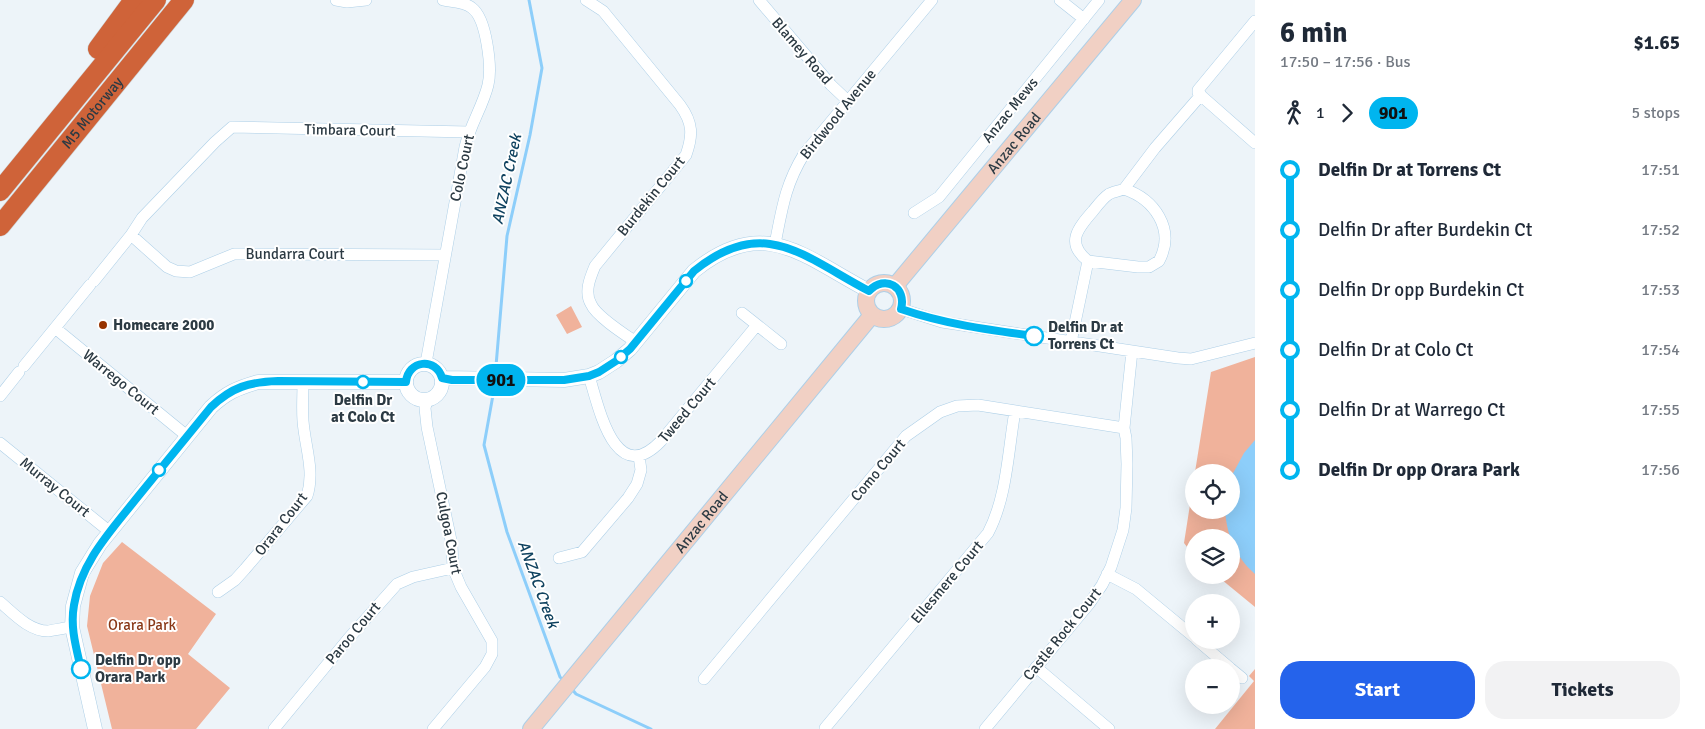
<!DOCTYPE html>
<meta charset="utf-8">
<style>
:root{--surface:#fff;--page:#f2f2f3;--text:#1f2937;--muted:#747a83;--accent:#2563eb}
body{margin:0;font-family:Signika,sans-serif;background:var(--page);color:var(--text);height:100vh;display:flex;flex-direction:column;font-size:19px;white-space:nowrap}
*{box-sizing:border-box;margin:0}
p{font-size:16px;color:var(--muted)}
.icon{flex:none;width:28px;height:28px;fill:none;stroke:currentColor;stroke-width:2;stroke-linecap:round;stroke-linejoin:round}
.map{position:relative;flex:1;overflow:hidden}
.side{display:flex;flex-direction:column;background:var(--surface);width:450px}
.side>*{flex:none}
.badge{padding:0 10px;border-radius:16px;font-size:18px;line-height:32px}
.fabs{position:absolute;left:1185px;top:464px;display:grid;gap:10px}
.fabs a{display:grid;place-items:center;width:55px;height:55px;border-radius:50%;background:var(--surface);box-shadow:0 5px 20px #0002;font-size:25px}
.map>.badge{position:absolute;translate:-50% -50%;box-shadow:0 0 0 2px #fff}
.legs{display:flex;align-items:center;gap:8px;height:55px;padding:0 25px;font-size:16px}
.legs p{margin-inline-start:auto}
.head{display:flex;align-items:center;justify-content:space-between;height:85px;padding:0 25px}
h1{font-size:28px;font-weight:800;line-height:38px}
.button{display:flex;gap:10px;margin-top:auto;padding:10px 25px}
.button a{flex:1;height:58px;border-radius:20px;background:var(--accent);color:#fff;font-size:20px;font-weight:800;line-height:58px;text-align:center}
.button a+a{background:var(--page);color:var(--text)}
ul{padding:0 25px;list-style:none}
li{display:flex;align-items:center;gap:18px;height:60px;font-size:19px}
li i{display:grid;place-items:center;width:8px;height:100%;margin:0 6px;background:currentColor}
li i::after{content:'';width:12px;height:12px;margin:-6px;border:4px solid;border-radius:50%;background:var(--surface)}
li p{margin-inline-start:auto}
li:first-child i{background:linear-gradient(#0000 50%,currentColor 0)}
li:last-child i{background:linear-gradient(currentColor 50%,#0000 0)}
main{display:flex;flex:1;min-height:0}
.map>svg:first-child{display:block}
.green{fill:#f0b29b}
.water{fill:#8dcefa}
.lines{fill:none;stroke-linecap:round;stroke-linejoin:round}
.stream{stroke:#8dcefa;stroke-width:3}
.minor-casing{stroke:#adcfe7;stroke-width:12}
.tertiary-casing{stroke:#adcfe7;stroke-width:15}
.secondary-casing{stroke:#adcfe7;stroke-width:18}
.motorway-casing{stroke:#ccd0d2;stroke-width:21}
.minor{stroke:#fff;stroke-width:11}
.tertiary{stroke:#fff;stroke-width:14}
.secondary{stroke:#f1d0c4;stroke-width:16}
.motorway{stroke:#cf6339;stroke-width:20}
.line-1-casing{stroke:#fff;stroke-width:11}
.line-1{stroke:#00b5ef;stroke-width:8}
.stop-1-dot{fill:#fff;stroke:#00b5ef;stroke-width:2.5}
.poi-dot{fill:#973300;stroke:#fff;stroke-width:2}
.labels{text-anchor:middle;stroke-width:4;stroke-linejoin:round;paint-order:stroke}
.street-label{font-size:15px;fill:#2c3a43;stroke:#fff}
.poi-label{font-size:15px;font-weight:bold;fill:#2c3a43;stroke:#fff;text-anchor:start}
.stop-label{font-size:15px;font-weight:bold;fill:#2c3a43;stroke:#fff;text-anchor:start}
.park-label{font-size:15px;fill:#893817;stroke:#fff}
.water-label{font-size:16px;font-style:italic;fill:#0f425f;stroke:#fff}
</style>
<main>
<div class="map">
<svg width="1255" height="729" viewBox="0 0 1255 729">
<rect width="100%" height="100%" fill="#edf4f9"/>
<path class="green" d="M571 306 582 327 567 334 556 315Z
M1255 357V607L1216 575H1231V538H1194V556L1184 543 1194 479V510H1231V472H1195L1211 372Z
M122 542 216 614 188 654 230 688 196 729H112L87 626 90 596 103 563Z
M1255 669V729H1215L1254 681 1249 676Z"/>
<path class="water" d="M1255 440V574C1235 556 1227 536 1225 510H1231V477L1244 453Z"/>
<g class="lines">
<path class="stream" d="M496 366 507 236 530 135 542 68 529 0
M493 395 484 445 507 532 560 677 563 680
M571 688 576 694 651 729"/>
<g class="minor-casing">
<path id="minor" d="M336 0 347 2 366 0
M586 0 603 11 680 105C693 123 693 135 686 155L595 266C590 278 584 292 591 304 596 316 624 334 636 342
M759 0 831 85 848 101
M1060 0 1084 19
M1255 21 1198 90V93L1255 143
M1124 189 1155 148 1201 95
M914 213 939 197 1099 0
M131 235 167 267 176 271 190 272 234 254 445 255
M775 244C782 209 785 185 804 154L932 0
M94 281 131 235 142 218 215 142 232 127 469 132
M901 309 942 322 1178 358 1191 359 1255 343
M742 313 781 344
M55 328 187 436
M1071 342 1088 261C1065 243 1078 228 1093 211 1097 206 1103 198 1109 194 1113 192 1119 191 1124 189 1154 199 1176 229 1159 261L1149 267H1138L1088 261
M426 363 465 147C470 125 483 106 488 85 492 69 487 19 472 8 465 2 452 2 443 0
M24 366 90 285
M589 376C599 408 615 489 661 441L757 325
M0 396 19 372
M427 400 425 408 427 427 452 545 453 568 461 587 492 641V654L485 667 433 729
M0 443 110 532
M559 558 582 552 628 498 637 484 641 470 639 456
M1107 574 1136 589 1194 637
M218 592 235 580 245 569 307 496C315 471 305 447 303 421 302 408 303 395 303 382
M0 602C13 613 29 631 48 631 55 630 64 628 72 627
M1197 640 1230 668
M1036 667 1109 729
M1231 669 1242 678
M704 679 906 436 940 412 957 406 978 405 1124 428
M825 728 988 533C1007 497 1008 451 1015 411
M274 729 348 639 397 584 413 577 453 568
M985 729 1089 604 1102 585 1111 567 1123 530 1126 508 1127 464 1126 438 1124 428 1132 351"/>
</g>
<g class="tertiary-casing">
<path id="tertiary" d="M406 382a18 18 0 1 1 36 0a18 18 0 1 1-36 0Z
M442 378 564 380 589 376 599 372 616 361 630 349 694 271C764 214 804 257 869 291
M95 729 72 627 73 606 82 573 100 544 211 407C226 393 237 388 258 382H406"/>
</g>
<g class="secondary-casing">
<g id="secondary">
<circle cx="884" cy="301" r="18"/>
<path id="s1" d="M895 286 1133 0"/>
<path id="s2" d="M531 729 872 315"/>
</g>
</g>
<g class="motorway-casing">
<g id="motorway">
<path d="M98 49 134 0"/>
<path d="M0 191 156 0"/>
<path id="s3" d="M0 226 184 0"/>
</g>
</g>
<use href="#minor" class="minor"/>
<use href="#tertiary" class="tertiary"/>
<use href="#secondary" class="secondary"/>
<use href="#motorway" class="motorway"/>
</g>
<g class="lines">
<g class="line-1-casing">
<path id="line-1" d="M81 669C76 647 70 627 74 605 81 562 110 532 136 499 161 468 186 438 211 407 232 387 249 382 278 381L406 382C408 360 436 357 442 378L452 380H564L589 376 599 372 616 361 630 349 694 271C764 214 804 257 869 291 885 274 907 287 901 309 944 324 989 330 1034 336"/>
</g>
<use href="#line-1" class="line-1"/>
</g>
<g class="stop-1-dot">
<circle cx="686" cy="281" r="6"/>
<circle cx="1034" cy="336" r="9"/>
<circle cx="621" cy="357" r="6"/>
<circle cx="363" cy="382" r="6"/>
<circle cx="159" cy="470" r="6"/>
<circle cx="81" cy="669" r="9"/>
</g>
<circle class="poi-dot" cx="103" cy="325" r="5"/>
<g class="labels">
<g class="street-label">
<text transform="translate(802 51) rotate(49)" y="5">Blamey Road</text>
<text transform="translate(1010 110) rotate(-51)" y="5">Anzac Mews</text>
<text dy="5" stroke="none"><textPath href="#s3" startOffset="146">M5 Motorway</textPath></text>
<text transform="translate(838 114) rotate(-51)" y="5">Birdwood Avenue</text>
<text transform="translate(350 130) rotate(1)" y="5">Timbara Court</text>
<text dy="5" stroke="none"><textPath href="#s1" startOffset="186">Anzac Road</textPath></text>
<text transform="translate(462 168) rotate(-78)" y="5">Colo Court</text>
<text transform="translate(651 196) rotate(-51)" y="5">Burdekin Court</text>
<text x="295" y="259">Bundarra Court</text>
<text transform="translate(121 382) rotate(39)" y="5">Warrego Court</text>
<text transform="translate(687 410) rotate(-50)" y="5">Tweed Court</text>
<text transform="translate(878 470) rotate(-50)" y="5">Como Court</text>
<text transform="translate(55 487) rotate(39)" y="5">Murray Court</text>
<text dy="5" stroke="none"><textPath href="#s2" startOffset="268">Anzac Road</textPath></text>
<text transform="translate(281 524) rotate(-52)" y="5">Orara Court</text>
<text transform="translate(449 533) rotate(79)" y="5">Culgoa Court</text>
<text transform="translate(947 582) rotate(-50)" y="5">Ellesmere Court</text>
<text transform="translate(353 633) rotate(-50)" y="5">Paroo Court</text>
<text transform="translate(1062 634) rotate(-51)" y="5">Castle Rock Court</text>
</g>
<g class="poi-label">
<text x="113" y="330">Homecare 2000</text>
</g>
<g class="stop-label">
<text x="1048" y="332">Delfin Dr at<tspan x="1048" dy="17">Torrens Ct</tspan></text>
<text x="363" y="405" text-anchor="middle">Delfin Dr<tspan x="363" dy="17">at Colo Ct</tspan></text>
<text x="95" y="665">Delfin Dr opp<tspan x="95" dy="17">Orara Park</tspan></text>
</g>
<g class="park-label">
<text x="142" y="630">Orara Park</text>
</g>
<g class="water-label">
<text transform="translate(506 179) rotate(-78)" y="6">ANZAC Creek</text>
<text transform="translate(539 584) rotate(70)" y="6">ANZAC Creek</text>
</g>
</g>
</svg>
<div class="fabs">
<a><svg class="icon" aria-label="locate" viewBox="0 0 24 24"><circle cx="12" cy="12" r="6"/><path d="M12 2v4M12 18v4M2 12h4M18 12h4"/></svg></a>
<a><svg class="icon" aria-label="layers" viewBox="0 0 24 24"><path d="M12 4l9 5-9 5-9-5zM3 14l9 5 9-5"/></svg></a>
<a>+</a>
<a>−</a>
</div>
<b class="badge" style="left:501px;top:380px;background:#00b5ef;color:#111">901</b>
</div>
<section class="side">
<div class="head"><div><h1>6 min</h1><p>17:50 – 17:56 · Bus</p></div><b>$1.65</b></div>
<div class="legs"><svg class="icon" aria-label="walk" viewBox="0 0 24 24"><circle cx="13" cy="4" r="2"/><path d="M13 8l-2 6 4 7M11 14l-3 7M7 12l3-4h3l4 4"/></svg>1<svg class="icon" aria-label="forward" viewBox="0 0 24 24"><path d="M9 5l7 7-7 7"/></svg><b class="badge" style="background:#00b5ef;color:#111">901</b><p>5 stops</p></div>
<ul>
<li><i style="color:#00b5ef"></i><b>Delfin Dr at Torrens Ct</b><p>17:51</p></li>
<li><i style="color:#00b5ef"></i><span>Delfin Dr after Burdekin Ct</span><p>17:52</p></li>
<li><i style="color:#00b5ef"></i><span>Delfin Dr opp Burdekin Ct</span><p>17:53</p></li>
<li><i style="color:#00b5ef"></i><span>Delfin Dr at Colo Ct</span><p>17:54</p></li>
<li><i style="color:#00b5ef"></i><span>Delfin Dr at Warrego Ct</span><p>17:55</p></li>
<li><i style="color:#00b5ef"></i><b>Delfin Dr opp Orara Park</b><p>17:56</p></li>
</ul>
<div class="button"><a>Start</a><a>Tickets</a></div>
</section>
</main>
